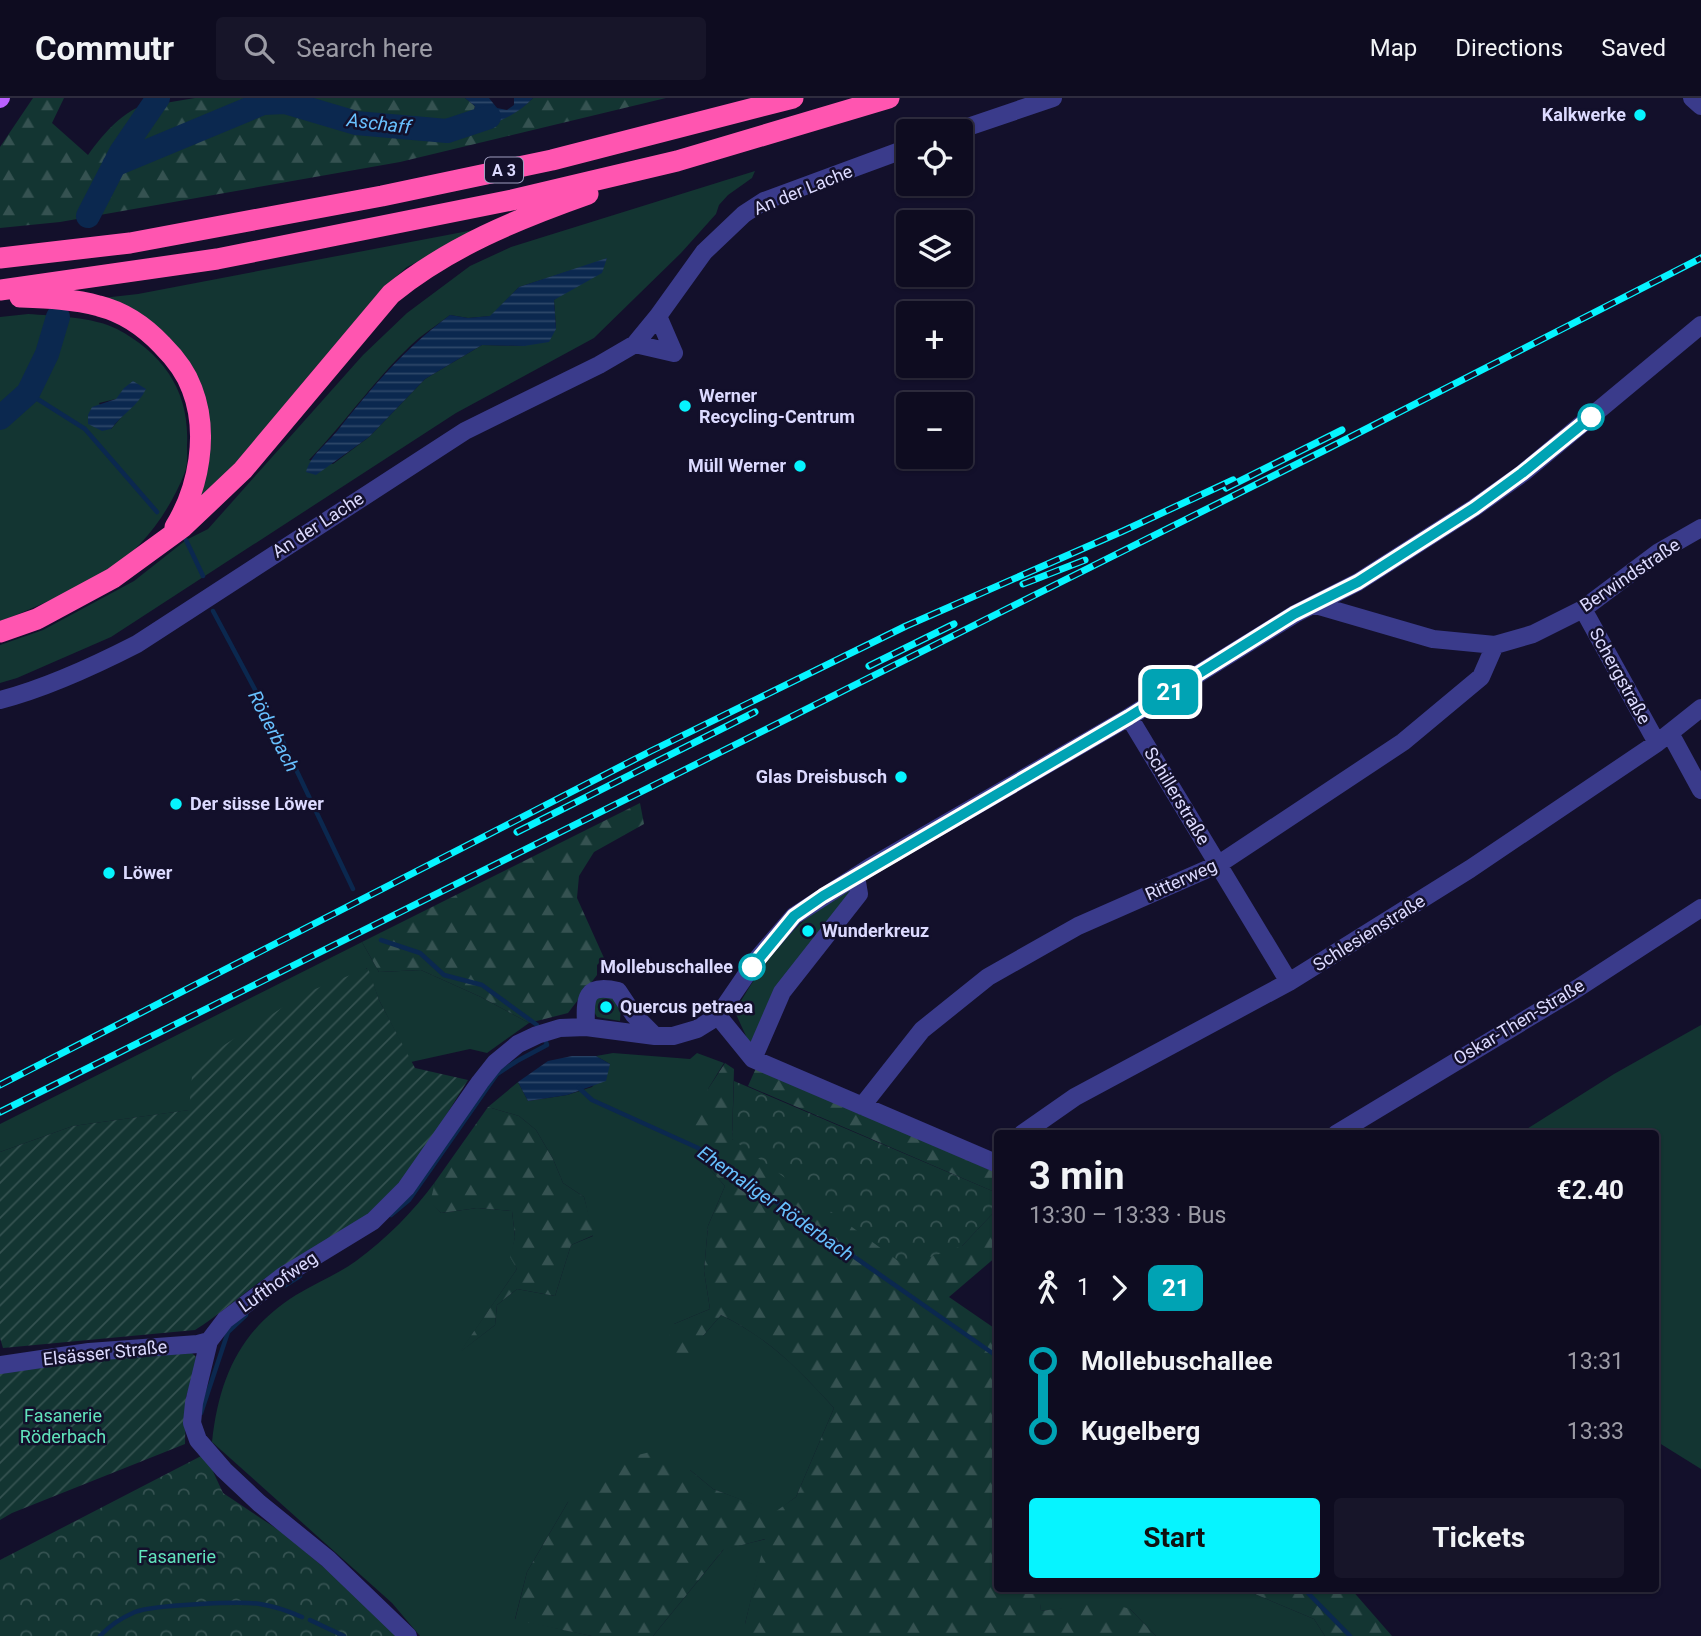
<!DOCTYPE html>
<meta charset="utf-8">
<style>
:root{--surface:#0e0c20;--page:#171529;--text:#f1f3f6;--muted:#9b9ba5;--line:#2e2c3e;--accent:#06f4ff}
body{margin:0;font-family:Roboto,sans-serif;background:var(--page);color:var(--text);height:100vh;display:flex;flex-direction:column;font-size:26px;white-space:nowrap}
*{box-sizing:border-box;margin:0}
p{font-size:23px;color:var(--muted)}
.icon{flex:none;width:38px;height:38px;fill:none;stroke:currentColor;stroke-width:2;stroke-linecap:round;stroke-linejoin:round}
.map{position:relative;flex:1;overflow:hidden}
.panel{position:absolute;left:994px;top:1032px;width:665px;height:462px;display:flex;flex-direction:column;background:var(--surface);border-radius:7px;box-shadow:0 2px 5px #0004,0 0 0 2px var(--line)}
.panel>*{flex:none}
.badge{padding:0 14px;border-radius:10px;font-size:24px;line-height:46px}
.fabs{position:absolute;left:896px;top:21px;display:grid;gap:14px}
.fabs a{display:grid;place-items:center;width:77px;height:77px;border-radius:7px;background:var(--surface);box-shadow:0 2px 5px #0004,0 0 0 2px var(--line);font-size:35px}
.map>.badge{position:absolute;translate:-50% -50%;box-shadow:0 0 0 4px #fff}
.legs{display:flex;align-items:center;gap:10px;height:77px;padding:0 35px;font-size:23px}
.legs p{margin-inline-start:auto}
.summary{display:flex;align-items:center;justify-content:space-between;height:119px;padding:0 35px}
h1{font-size:38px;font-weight:700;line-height:52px}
.action{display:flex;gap:14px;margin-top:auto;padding:14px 35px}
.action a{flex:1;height:80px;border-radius:7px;background:var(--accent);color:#111;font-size:28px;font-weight:700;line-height:80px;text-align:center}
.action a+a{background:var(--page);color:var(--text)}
ul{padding:0 35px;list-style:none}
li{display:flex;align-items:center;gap:24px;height:70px;font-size:26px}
li i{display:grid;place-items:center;width:10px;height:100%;margin:0 9px;background:currentColor}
li i::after{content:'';width:18px;height:18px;margin:-9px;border:5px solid;border-radius:50%;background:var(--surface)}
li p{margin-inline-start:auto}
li:first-child i{background:linear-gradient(#0000 50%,currentColor 0)}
li:last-child i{background:linear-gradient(currentColor 50%,#0000 0)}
header{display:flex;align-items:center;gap:42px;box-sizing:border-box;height:98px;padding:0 35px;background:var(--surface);border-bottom:2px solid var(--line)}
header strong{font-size:33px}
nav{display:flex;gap:38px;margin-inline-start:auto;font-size:24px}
.search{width:490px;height:63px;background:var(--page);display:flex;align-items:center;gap:18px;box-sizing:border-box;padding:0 24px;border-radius:7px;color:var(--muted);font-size:26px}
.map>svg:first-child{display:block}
.grass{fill:#133532;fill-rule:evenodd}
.forest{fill:url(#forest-firs)}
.park{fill:url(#park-crowns)}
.garden{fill:url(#garden-furrows)}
.water{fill:url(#water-rules)}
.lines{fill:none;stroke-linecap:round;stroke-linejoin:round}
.stream{stroke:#0b284f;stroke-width:4.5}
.river{stroke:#0b284f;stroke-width:24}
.minor{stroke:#3a3b8b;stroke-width:18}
.major{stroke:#bb61ff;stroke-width:18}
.highway{stroke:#ff55b0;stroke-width:21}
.rail-casing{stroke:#06f4ff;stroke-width:7}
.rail{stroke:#13102b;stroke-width:4.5;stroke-dasharray:13;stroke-linecap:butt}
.line-1-casing{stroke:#fff;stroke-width:16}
.line-1{stroke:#00a3b4;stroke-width:10}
.poi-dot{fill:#06f4ff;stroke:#13102b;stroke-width:2.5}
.stop-1-dot{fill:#fff;stroke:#00a3b4;stroke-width:3.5}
.labels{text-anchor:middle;stroke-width:5;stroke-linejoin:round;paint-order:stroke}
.shield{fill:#13102b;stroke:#a09dbf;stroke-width:2}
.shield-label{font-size:16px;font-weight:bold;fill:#dcdaff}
.poi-label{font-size:18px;font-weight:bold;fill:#dcdaff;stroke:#13102b;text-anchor:start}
.street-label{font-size:18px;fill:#dcdaff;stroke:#13102b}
.stop-label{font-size:18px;font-weight:bold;fill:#dcdaff;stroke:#13102b;text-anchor:end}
.park-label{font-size:18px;fill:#61e4bc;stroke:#13102b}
.water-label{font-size:19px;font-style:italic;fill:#68c1ff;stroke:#13102b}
</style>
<header>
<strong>Commutr</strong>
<div class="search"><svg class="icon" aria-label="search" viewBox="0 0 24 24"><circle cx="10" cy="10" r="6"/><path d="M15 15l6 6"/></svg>Search here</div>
<nav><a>Map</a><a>Directions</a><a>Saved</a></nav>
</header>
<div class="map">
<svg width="1701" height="1538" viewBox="0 0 1701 1538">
<defs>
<pattern id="forest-firs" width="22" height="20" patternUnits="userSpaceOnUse" patternTransform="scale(1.75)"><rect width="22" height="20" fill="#133532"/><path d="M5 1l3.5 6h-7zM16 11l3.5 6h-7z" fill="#355251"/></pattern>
<pattern id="park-crowns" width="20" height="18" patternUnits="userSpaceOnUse" patternTransform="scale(1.75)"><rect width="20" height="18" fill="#133532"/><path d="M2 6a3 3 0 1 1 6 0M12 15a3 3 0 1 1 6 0" fill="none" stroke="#355251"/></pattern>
<pattern id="garden-furrows" width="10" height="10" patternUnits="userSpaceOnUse" patternTransform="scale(1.75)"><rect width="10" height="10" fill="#133532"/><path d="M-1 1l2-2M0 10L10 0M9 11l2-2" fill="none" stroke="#355251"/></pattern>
<pattern id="water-rules" width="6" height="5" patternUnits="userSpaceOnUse" patternTransform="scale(1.75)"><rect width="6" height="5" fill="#0b284f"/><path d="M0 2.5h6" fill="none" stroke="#2e4769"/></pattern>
</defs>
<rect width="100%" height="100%" fill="#13102b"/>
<path class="grass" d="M755 73 752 80 728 97 719 107 716 116 681 155 594 240 456 315 111 539 17 580 0 585V547L43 532 134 483 186 442 208 431 363 257 407 215 470 168 511 149ZM607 161 554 202 556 230 524 248 482 247 425 281 369 339 333 366 309 362C347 323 378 276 419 240 429 232 440 225 450 217L468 220 491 218 519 189Z
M484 130 407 169 382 191 304 283 239 364 193 410 203 385 211 335 201 288 102 200 138 196Z
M28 216C54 218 94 219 117 231 164 256 190 294 187 347 187 356 188 366 185 374 175 400 159 426 140 446 112 476 39 509 0 523V219ZM116 301 125 315 111 331 99 305Z
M846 790 852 796 751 949 735 914C763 862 796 822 846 790Z
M362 844 379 874 421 872 481 899 529 925 487 955 470 951 411 964 379 902 367 870 190 1012 73 1028 0 1054V1026Z
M600 897 615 900 621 910 620 923 597 919C591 910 593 905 600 897Z
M1701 927V1371L1656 1343V1036H1519L1614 976Z
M613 955 690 961 697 955 724 965 708 991 700 1060 725 1088 708 1128 704 1173 710 1211 674 1226 703 1238 721 1217C770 1241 798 1270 834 1310L796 1399 775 1415 713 1391 690 1372 568 1404 527 1474 515 1521 592 1538H420L392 1505 212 1344C219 1280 240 1232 296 1197 316 1185 338 1176 356 1163 387 1140 413 1114 435 1084L431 1105 441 1115 477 1110 512 1113 515 1139 511 1159 517 1171 461 1253 495 1227 497 1207 517 1191 555 1198 571 1147 593 1138 584 1099 563 1085 553 1061 536 1032 519 1018 488 1009 518 984 528 1003 567 997 592 989 610 966 596 958Z
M766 1441 745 1526V1538H653L724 1451Z
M1243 1491 1314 1521 1325 1538H1156L1130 1511 1068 1510 1041 1513 1038 1492Z"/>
<path class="forest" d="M33 0H64L52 25 88 57C104 35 132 0 165 5L195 0H465L475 8 473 18 465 23 464 31C490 28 514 19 533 0H666L400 64 60 124 0 130V49Z
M640 705 644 726 594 754 579 778 577 800 604 860 597 867V877L568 915 529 925 481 899 421 872 379 874 362 844Z
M725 965 734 971 732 1041 962 1148 997 1111V1158L949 1199 997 1232 998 1491H1039L1041 1513 1106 1504 1130 1511 1156 1538H745V1526L765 1441 723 1452 653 1538H592L515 1522 527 1474 568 1404 606 1365 658 1352 690 1372 713 1391 775 1414 796 1399 834 1310C798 1271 770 1241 721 1217L703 1238 709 1257 675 1276 666 1246 674 1226 710 1211 704 1173 708 1128 725 1088 700 1060 693 1027 708 991Z
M756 970 997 1075V1095L748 988Z
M488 1009 519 1018 536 1032 553 1061 563 1085 584 1099 594 1137 571 1147 555 1198 517 1191 497 1207 495 1227 459 1255 517 1171 510 1159 515 1139 512 1113 477 1110 441 1115 430 1105 435 1084Z
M1243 1491H1351L1392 1538H1325L1314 1521Z"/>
<path class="park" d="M734 983 997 1095V1111L962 1148 905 1168 732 1041Z
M205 1356 223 1395 283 1435 365 1504 397 1538H0V1462Z"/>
<path class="garden" d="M368 870 379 902 415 970 468 982C443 1021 414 1074 382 1105 354 1132 306 1154 273 1175 246 1192 222 1215 195 1232L3 1250 0 1240V1054L73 1028 189 1012 193 967 305 895Z
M191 1254 199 1262 186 1299 185 1346 12 1415 0 1422V1274L116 1258Z"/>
<path class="water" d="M465 0H489L497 10 507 12 514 7V0H533C514 20 490 29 463 31L465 23 473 18 475 8Z
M607 160 602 175 554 202 556 231 549 244 524 248 482 247 425 281 369 339 316 377 306 374C311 356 326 347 338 332 373 288 404 251 450 217L468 220 490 218 519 189Z
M133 283 146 291C138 308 122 316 111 331L102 333 88 326V317L92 309 116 301 124 290Z
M572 958H596L610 966 606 983 567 997 528 1003 518 984 548 963Z"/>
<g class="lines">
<path class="stream" d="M28 295 85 331 157 414
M186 442 203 478
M213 513 283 644 353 791
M381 842 420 855 444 877 482 887 537 927
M579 990 592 1002 698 1050 998 1259
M391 1117 409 1102 497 976 517 963 547 947 546 944
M284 1188 300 1178
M201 1315 228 1234 246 1217
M1304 1491 1350 1538
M310 1522 344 1538
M100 1538C110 1527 121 1520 135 1514 152 1507 240 1503 260 1506 275 1508 288 1513 302 1519"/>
<path class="river" d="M114 67 263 5 285 4 356 25 447 33 489 19
M88 118 121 54 158 0
M0 320 28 295 47 256 58 219"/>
<path class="minor" d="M1692 0 1701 8
M956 33 1053 0
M658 218 674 255
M635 246 674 255
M1316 507 1433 541 1495 547 1533 536 1583 511 1659 454 1701 430
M1583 511 1657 645
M0 602C47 590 94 568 137 546L465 333 599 267 635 246 658 218 704 154 744 116 764 103 908 50
M1129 619 1289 884
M1670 635 1701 692
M718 918 753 961 998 1066
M586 929C585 901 584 885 618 893L634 917 655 938
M753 961 782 894 859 796 856 778
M862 1008 922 932 988 879 1078 828 1219 766 1403 644 1481 579 1495 547
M1022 1036 1075 999 1289 884 1470 771 1657 645 1701 610
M1336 1036 1578 890 1701 810
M0 1267 89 1254 198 1246 209 1243
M408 1538 328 1461 259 1405 224 1372 198 1342 192 1325 194 1305 209 1243 225 1222 283 1178 373 1123 406 1090 480 984 495 965 518 946 537 937 560 930 586 929 655 938H673L697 931 718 918 757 861 794 818 870 769 1129 619 1295 516 1358 484 1474 410 1523 375 1701 227"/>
<path class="major" d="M0 1 1 0"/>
<path class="highway" d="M0 160 130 145 382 98 552 62 793 0
M0 192 217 161 512 102 677 63 889 0
M20 199C46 200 74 201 99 208 123 214 145 229 162 247 174 259 186 274 192 291 209 335 199 390 175 429
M0 534 37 521 113 480 183 429 243 372 391 196C449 149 517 121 588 96"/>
<g class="rail-casing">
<path id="rail" d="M1226 390 1342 332
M1023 486 1085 462
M869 568 954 526
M517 734 755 614
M0 987 651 653 906 528 1123 433 1233 382
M0 1014 1323 353 1701 160"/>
</g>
<use href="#rail" class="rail"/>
</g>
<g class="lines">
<g class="line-1-casing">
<path id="line-1" d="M752 869 794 818 823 798 1129 619 1294 516 1358 484 1474 410 1522 375 1591 319"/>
</g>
<use href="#line-1" class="line-1"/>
</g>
<g class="poi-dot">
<circle cx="1640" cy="17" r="7"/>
<circle cx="685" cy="308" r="7"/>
<circle cx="800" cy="368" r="7"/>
<circle cx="901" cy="679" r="7"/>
<circle cx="176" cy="706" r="7"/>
<circle cx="109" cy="775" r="7"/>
<circle cx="808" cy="833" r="7"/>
<circle cx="606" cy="909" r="7"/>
</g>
<g class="stop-1-dot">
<circle cx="1591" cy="319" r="12"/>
<circle cx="752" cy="869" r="12"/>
</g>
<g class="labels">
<rect class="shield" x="485" y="59.5" width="38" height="25" rx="5"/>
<g class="shield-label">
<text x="504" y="78">A 3</text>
</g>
<g class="poi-label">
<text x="1626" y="23" text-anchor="end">Kalkwerke</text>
<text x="699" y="304">Werner<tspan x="699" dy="21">Recycling-Centrum</tspan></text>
<text x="786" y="374" text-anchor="end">Müll Werner</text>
<text x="887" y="685" text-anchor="end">Glas Dreisbusch</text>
<text x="190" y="712">Der süsse Löwer</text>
<text x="123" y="781">Löwer</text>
<text x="822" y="839">Wunderkreuz</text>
<text x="620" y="915">Quercus petraea</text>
</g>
<g class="street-label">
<text transform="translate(803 92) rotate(-22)" y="6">An der Lache</text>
<text transform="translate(318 427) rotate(-33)" y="6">An der Lache</text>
<text transform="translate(1630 477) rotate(-34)" y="6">Berwindstraße</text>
<text transform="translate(1620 578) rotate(61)" y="6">Schergstraße</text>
<text transform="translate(1177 698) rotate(59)" y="6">Schillerstraße</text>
<text transform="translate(1181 782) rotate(-24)" y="6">Ritterweg</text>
<text transform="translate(1369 835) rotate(-32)" y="6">Schlesienstraße</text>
<text transform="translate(1519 924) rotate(-31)" y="6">Oskar-Then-Straße</text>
<text transform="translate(278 1184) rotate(-35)" y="6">Lufthofweg</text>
<text transform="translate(105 1255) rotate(-6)" y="6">Elsässer Straße</text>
</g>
<g class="stop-label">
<text x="733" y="875">Mollebuschallee</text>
</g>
<g class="park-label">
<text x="63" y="1324">Fasanerie<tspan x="63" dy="21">Röderbach</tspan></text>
<text x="177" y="1465">Fasanerie</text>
</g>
<g class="water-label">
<text transform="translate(379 25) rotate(7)" y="7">Aschaff</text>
<text transform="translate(274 633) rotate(63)" y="7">Röderbach</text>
<text transform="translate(776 1105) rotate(35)" y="7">Ehemaliger Röderbach</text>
</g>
</g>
</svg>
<div class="fabs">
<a><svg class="icon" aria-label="locate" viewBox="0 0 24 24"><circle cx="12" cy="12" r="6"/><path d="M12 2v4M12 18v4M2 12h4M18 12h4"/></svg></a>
<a><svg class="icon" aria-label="layers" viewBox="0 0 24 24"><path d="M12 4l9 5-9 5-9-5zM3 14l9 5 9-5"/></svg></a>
<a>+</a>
<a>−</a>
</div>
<b class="badge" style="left:1170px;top:594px;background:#00a3b4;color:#fff">21</b>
<section class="panel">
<div class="summary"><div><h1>3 min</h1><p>13:30 – 13:33 · Bus</p></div><b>€2.40</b></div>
<div class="legs"><svg class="icon" aria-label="walk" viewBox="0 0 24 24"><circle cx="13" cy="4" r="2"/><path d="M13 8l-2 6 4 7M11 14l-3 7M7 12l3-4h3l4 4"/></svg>1<svg class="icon" aria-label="forward" viewBox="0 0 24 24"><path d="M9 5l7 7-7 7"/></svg><b class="badge" style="background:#00a3b4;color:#fff">21</b></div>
<ul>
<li><i style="color:#00a3b4"></i><b>Mollebuschallee</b><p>13:31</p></li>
<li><i style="color:#00a3b4"></i><b>Kugelberg</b><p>13:33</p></li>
</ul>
<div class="action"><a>Start</a><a>Tickets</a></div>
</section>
</div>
